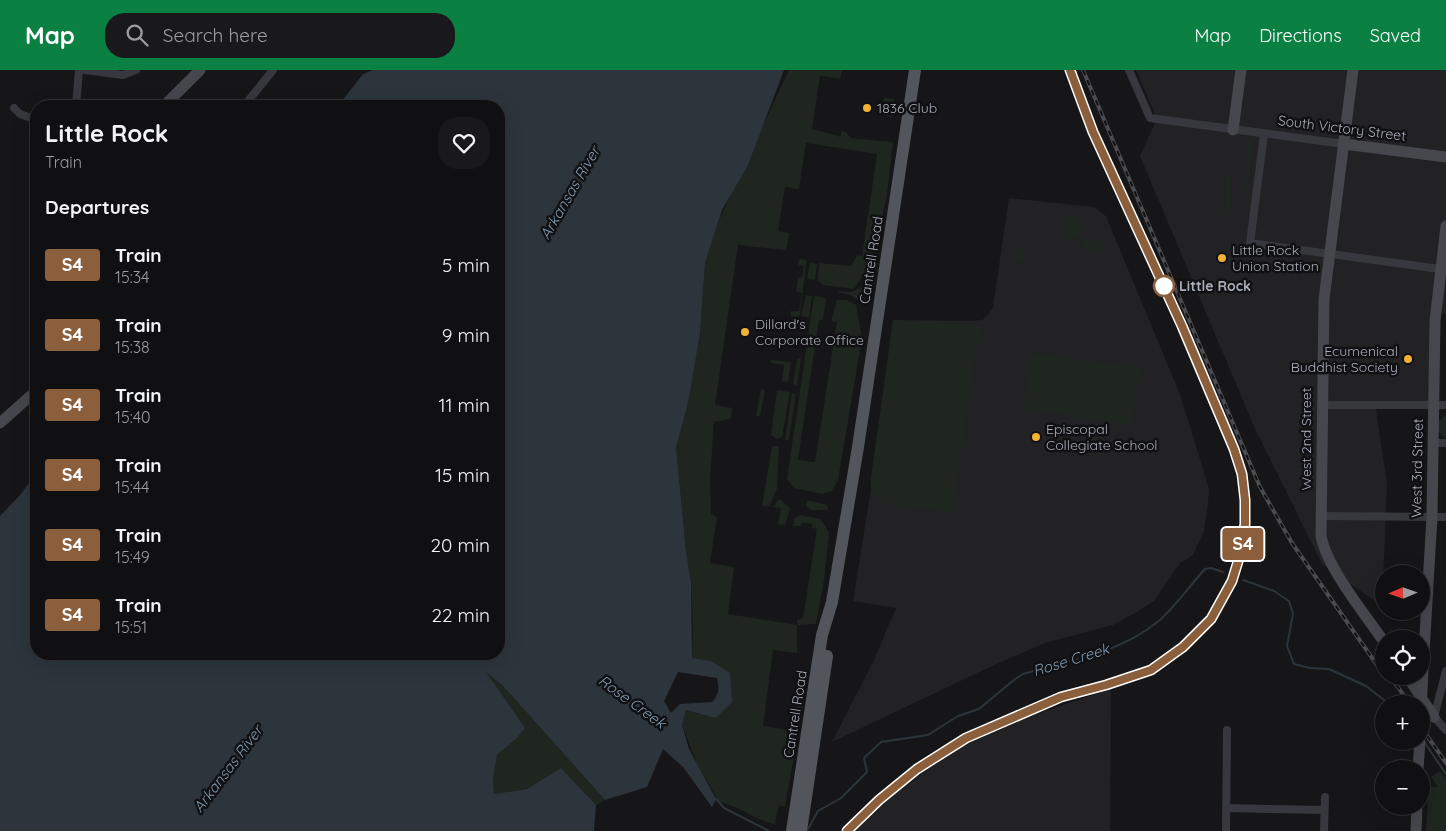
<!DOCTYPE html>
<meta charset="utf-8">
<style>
:root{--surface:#101012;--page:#19191b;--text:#f1f3f6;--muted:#9c9d9f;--line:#303032;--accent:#0b8043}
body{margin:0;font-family:Quicksand,sans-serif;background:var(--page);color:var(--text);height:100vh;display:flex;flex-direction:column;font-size:19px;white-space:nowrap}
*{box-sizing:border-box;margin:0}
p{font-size:16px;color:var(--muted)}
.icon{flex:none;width:28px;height:28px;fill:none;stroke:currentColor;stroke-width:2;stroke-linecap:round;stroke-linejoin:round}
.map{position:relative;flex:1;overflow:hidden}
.details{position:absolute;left:30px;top:30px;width:475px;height:560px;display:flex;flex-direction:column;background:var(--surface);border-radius:20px;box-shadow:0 5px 20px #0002,0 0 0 1px var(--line)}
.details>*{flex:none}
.badge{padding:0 10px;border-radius:4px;font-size:18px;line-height:32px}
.needle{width:32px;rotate:268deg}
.fabs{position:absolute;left:1375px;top:495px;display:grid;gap:10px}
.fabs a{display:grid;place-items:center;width:55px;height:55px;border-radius:50%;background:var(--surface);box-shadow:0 5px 20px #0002,0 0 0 1px var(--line);font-size:25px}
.map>.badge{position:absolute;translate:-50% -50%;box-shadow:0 0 0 2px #fff}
h2{padding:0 15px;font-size:19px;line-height:45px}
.round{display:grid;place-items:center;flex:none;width:52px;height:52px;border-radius:20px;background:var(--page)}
.head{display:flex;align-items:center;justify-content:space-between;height:85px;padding:0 15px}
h1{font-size:24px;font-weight:700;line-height:38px}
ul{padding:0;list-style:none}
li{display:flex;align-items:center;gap:15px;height:70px;padding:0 15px}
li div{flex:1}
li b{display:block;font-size:19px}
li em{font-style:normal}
li .badge{min-width:55px;font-weight:700;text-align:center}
header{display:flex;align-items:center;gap:30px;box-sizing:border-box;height:70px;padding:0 25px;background:var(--accent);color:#fff}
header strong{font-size:24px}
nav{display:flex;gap:28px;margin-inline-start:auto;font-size:18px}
.search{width:350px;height:45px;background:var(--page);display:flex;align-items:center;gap:12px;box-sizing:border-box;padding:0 18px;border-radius:20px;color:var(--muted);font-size:19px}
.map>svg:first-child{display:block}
.built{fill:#222225}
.green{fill:#1e261f}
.water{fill:#2c353c;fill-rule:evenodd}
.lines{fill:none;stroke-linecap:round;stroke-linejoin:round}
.stream{stroke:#2c353c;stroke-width:2}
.street{stroke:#37383d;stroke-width:8}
.secondary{stroke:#45474d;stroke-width:11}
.primary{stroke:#53555c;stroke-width:12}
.rail-casing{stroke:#4a4c52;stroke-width:4}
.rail{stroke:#111113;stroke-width:2;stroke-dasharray:5.5;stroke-linecap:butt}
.secondary-bridge{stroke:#45474d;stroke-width:11}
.line-casing{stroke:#fff;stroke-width:11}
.line{stroke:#8b5e3c;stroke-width:8}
.poi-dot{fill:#f2b134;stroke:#111113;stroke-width:2}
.stop-dot{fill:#fff;stroke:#8b5e3c;stroke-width:2.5}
.labels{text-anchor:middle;stroke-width:5;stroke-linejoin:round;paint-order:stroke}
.poi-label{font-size:14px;fill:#a8adb8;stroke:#111113;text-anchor:start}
.street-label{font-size:14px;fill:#a8adb8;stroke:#111113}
.stop-label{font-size:14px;font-weight:bold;fill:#a8adb8;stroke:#111113;text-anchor:start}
.water-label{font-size:15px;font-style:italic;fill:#7f9bb3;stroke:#111113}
</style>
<header>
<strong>Map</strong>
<div class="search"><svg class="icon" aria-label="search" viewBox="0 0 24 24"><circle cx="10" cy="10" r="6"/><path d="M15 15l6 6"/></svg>Search here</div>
<nav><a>Map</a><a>Directions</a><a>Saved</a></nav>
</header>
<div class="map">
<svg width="1446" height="761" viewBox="0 0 1446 761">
<rect width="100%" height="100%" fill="#161618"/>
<path class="built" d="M1136 0H1446V244H1433L1429 332 1375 333 1387 414 1382 536 1322 494 1255 359 1140 86 1157 49Z
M1009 128 1094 137 1106 146 1181 327 1209 419 1208 433 1204 461 1193 485 1180 493 1154 531 1135 543 1113 555 1045 573 994 595 832 672 874 590 896 538 853 531 873 406 893 250 972 251 982 250 988 245 993 237Z
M1111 619 1110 761H852L880 735 959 677 1034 645Z"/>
<path class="green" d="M789 0H842L840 9 820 6 812 59 841 67V61L845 62 851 68 893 72 887 125 875 178 867 199 854 219 823 215 818 210 819 193 851 196 857 185 862 186 877 84 806 73 799 119 785 117 778 161 789 163 786 180 738 175 715 335 732 338 731 349 714 352 710 407 711 444 717 447 710 493 734 497 728 544 797 555V550L803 548 817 459 812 458V454L802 452 800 456H793L794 449 800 445 821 449 829 463 824 510 816 554 797 555V583L773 580 763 656 793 661 799 622 805 623 785 737 779 735 775 754C755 750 739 736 719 732L697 694 682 655 686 640 698 644 732 632 711 591 692 588 693 554 691 512 686 481 676 377 700 263 705 193 719 150Z
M884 28 895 29 892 47 882 45Z
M1246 70 1253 71 1244 144Z
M1227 105 1230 106 1232 122 1230 140 1225 144 1223 141C1227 130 1221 118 1227 105Z
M1066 146 1076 148 1082 155 1081 163 1073 169 1063 168 1065 158H1063L1065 150 1063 149Z
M1084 168 1106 171 1105 181 1082 178Z
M1026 177 1024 192 1017 193 1014 186C1015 179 1019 177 1026 177Z
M799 189 806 190V194L800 244 798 247 791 246V241H799L802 223 796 222 798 208 802 207 804 196 798 195Z
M810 193 817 194 815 210 807 209Z
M863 217 864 223 860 232 850 225 838 222V221L851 222Z
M806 225 812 226 809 248 801 246Z
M814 226 826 228 823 250H819L798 390 815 392 837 252 831 251 837 230H846L856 235 862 268 838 410 832 421 822 424 794 418 787 409Z
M893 250 981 255 972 305 953 443 885 433C875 430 873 425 870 415Z
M1032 283 1140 298 1132 356 1023 338Z
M801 288 797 316 793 314 797 289Z
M771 290 791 292 788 312 782 311 784 295 771 293Z
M761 319 765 320 760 346H756Z
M777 320 790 322 782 367 777 369 771 365Z
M792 323 796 324 789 370H785Z
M1446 345V368L1441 365 1438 360 1439 351Z
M772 376H779L777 419 769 437 762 436Z
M780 429 790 439 785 455 778 454 781 438 773 437 777 431Z
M807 431H812L827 435 828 440H811L806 436Z
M484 600 503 616 605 730 596 735 561 698 527 719 494 724 493 710 497 685 516 669Z
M1440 701 1446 709V761H1426L1429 717H1438L1431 707Z"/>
<path class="water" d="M373 0H784L748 95 722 140 705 193 700 263 688 333 676 377 686 481 691 512 692 588 711 591 730 603 732 632 716 648 686 640 682 655 689 679 716 729 712 737 683 697 663 679 647 717 605 730 503 616 486 602 525 658 516 669 497 685 493 710 494 724 527 719 561 698 596 735 594 761H0V446L21 424 36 403V584H499V36H338L363 4ZM678 602 717 608C719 618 720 624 712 632L680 634 671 643 664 631Z"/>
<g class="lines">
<path class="stream" d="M1243 510 1274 521 1289 531 1293 544 1287 576 1294 594 1310 598 1329 599 1366 616 1389 634
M1425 673 1446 704
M716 729 724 738 769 761
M808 759 818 741 841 728 867 702 864 688 881 672 928 665 958 646 979 639 1015 609 1023 604C1068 591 1119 583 1156 553 1172 541 1191 514 1205 499L1211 498 1223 502"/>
<path class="street" d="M85 0 123 5 136 0
M1129 0 1150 48 1344 74
M76 36 79 0
M244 36 273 0
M14 38 20 44 36 50
M1264 64 1250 173 1440 199
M1322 335H1446
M1433 373H1446
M1321 446 1446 447
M1446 601 1434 647 1446 660
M1227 738 1324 740
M1226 761 1227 660
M1324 761 1325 727"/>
<path class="secondary" d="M1353 0 1324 229 1321 466C1327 498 1365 544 1384 572
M164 36 200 0
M1233 60 1241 0
M1344 74 1446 87
M0 353 36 321
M1424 582 1432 447 1435 251 1446 156
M1407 606 1434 647
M1418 699 1420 671
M1416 761 1417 736"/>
<path class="primary" d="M792 761 822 565 832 532 858 377 915 0
M801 761 827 586"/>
<g class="rail-casing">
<path id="rail" d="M1083 0 1260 417 1292 473 1384 605
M1390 606 1410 634
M1421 657 1446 693
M847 761 879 729 917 699 966 668 1061 627 1107 615 1151 600 1183 577 1211 549 1232 511 1240 485 1245 454V430L1242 404 1234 379 1182 256 1093 62 1070 0"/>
</g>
<use href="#rail" class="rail"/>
<path class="secondary-bridge" d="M1421 640 1424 582"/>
</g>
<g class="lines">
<g class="line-casing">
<path id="line" d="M847 761 879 730 917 699 966 668 1061 627 1106 615 1151 600 1183 577 1211 549 1232 511 1240 485 1245 454V430L1242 404 1234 379 1182 256 1093 62 1070 0"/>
</g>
<use href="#line" class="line"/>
</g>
<g class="poi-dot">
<circle cx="867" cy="38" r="5"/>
<circle cx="1222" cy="188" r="5"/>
<circle cx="745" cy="262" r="5"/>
<circle cx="1408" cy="289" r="5"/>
<circle cx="1036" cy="367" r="5"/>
</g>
<circle class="stop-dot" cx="1164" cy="216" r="10"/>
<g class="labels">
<g class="poi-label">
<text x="877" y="43">1836 Club</text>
<text x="1232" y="185">Little Rock<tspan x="1232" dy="16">Union Station</tspan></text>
<text x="755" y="259">Dillard's<tspan x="755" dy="16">Corporate Office</tspan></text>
<text x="1398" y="286" text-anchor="end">Ecumenical<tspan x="1398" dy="16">Buddhist Society</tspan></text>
<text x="1046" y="364">Episcopal<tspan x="1046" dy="16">Collegiate School</tspan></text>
</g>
<g class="street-label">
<text transform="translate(1342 58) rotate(7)" y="5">South Victory Street</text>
<text transform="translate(871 190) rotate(-81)" y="5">Cantrell Road</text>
<text transform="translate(1306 369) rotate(-90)" y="5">West 2nd Street</text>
<text transform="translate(1417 398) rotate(-89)" y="5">West 3rd Street</text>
<text transform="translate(795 644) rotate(-81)" y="5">Cantrell Road</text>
</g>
<g class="stop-label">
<text x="1179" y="221">Little Rock</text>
</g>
<g class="water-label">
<text transform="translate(570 123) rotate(-60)" y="5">Arkansas River</text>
<text transform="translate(1071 590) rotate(-17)" y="5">Rose Creek</text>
<text transform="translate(632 632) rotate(36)" y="5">Rose Creek</text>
<text transform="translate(228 699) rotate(-53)" y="5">Arkansas River</text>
</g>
</g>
</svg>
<div class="fabs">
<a><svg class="needle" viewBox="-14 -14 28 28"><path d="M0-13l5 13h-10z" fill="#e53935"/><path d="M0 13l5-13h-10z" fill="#9c9d9f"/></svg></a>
<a><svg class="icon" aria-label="locate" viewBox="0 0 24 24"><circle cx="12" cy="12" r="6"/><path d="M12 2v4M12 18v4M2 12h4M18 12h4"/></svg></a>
<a>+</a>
<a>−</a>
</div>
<b class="badge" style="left:1243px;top:474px;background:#8b5e3c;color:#fff">S4</b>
<section class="details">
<div class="head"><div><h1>Little Rock</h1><p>Train</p></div><a class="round"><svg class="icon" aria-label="heart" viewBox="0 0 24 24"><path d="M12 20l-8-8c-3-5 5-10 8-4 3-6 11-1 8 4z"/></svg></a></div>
<h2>Departures</h2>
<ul>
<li><span class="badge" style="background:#8b5e3c;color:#fff">S4</span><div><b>Train</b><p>15:34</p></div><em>5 min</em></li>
<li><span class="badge" style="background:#8b5e3c;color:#fff">S4</span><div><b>Train</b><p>15:38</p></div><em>9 min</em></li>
<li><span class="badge" style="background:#8b5e3c;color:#fff">S4</span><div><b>Train</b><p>15:40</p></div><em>11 min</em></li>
<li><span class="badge" style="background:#8b5e3c;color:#fff">S4</span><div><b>Train</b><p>15:44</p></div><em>15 min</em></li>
<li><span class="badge" style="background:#8b5e3c;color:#fff">S4</span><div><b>Train</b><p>15:49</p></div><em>20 min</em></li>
<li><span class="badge" style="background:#8b5e3c;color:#fff">S4</span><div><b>Train</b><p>15:51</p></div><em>22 min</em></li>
</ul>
</section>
</div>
